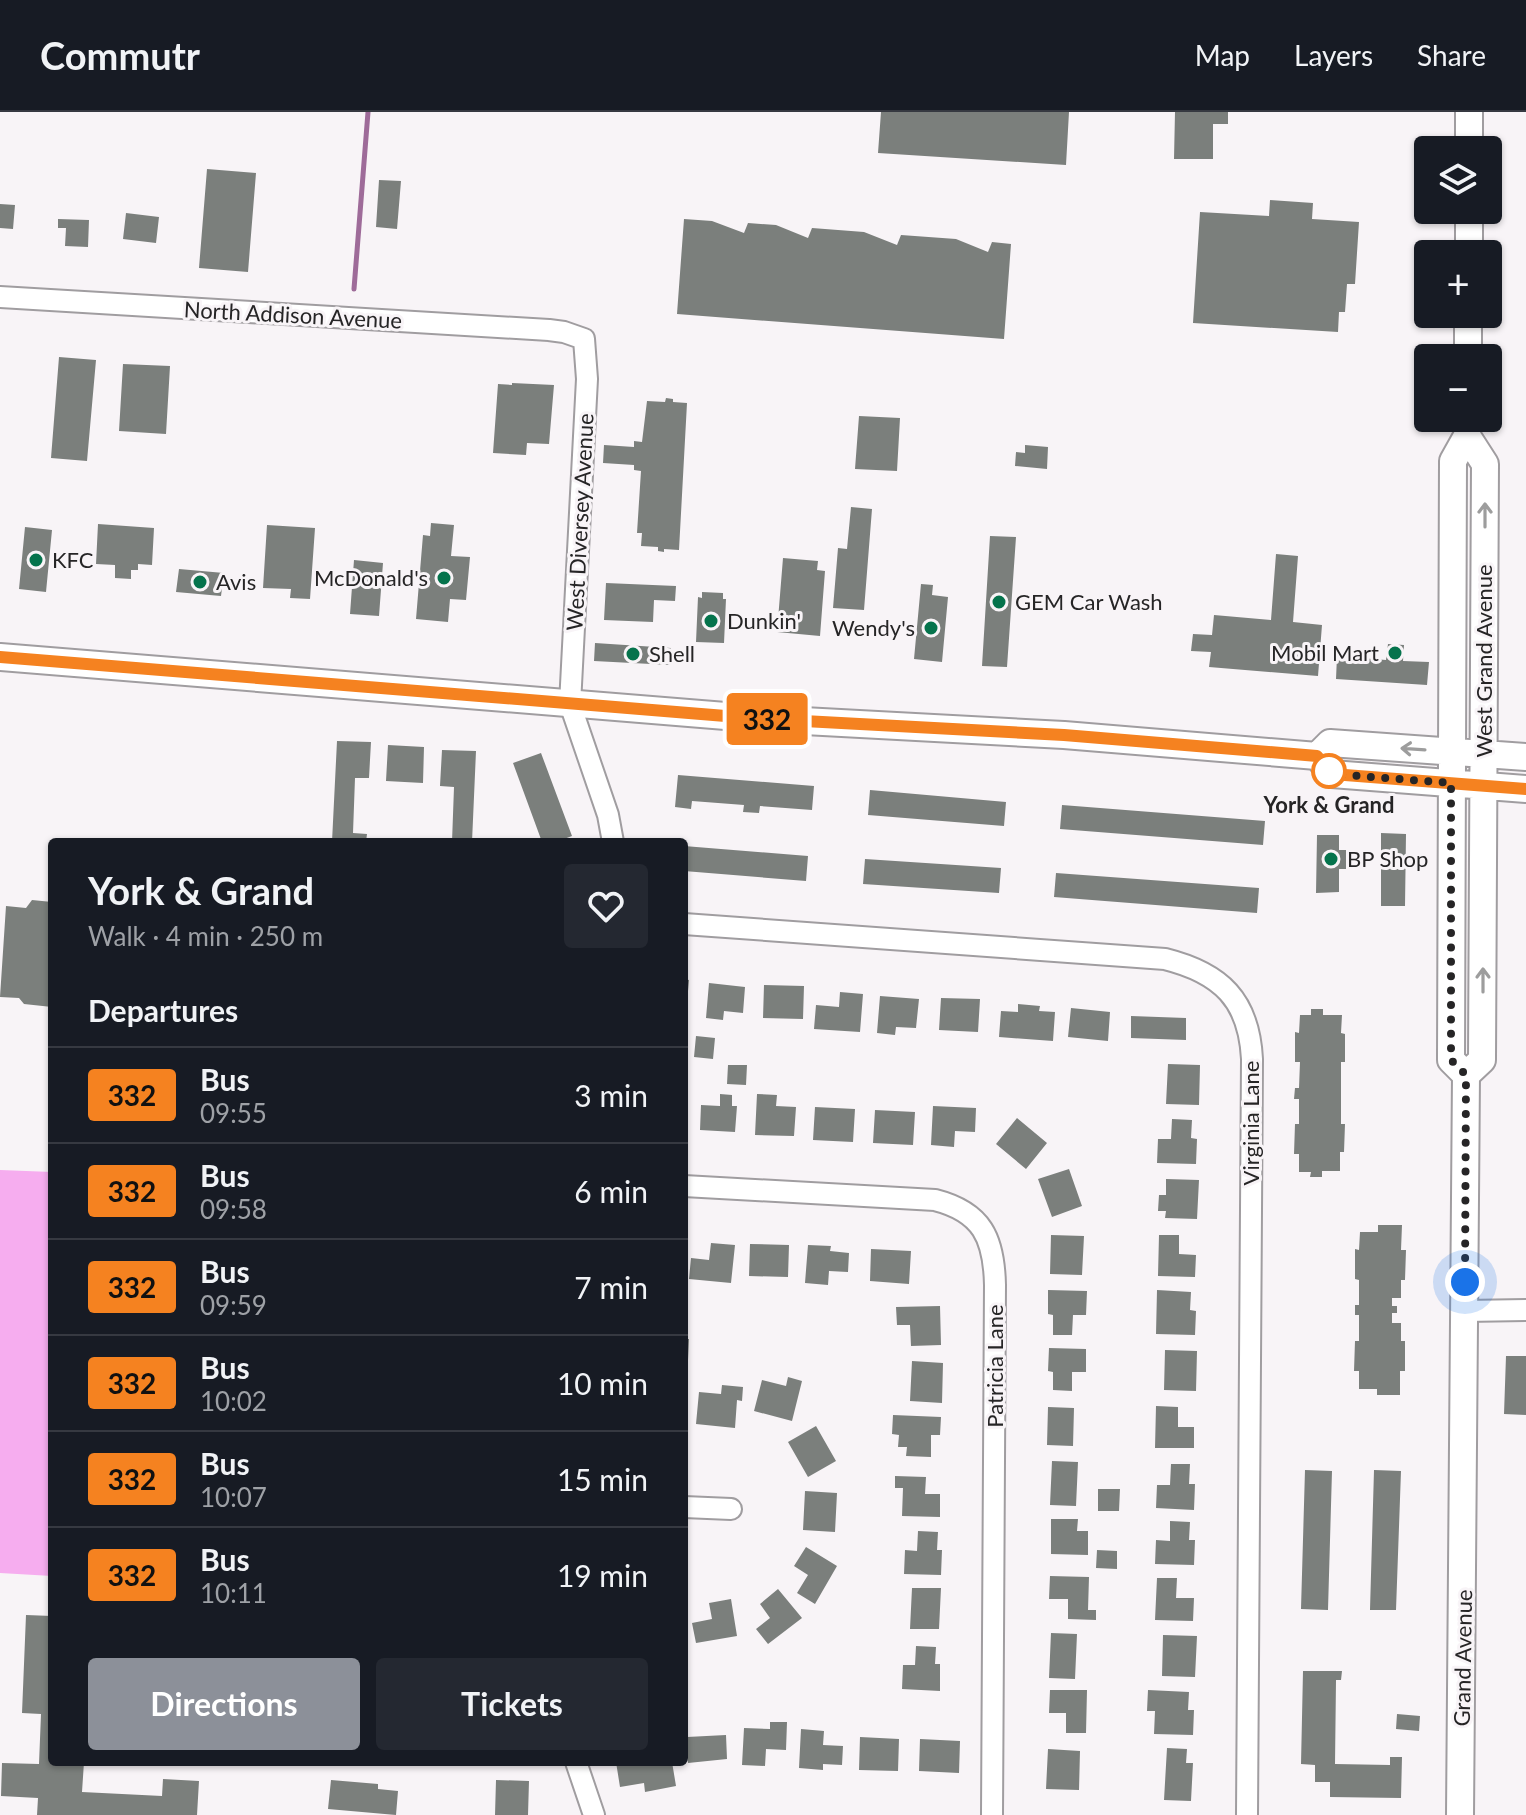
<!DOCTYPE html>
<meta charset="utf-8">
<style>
:root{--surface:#171b24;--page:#242831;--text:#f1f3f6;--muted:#9ea1a6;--line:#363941;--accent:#8c9099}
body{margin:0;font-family:Lato,sans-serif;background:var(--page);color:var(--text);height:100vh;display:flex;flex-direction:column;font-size:30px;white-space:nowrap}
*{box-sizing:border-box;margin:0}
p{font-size:26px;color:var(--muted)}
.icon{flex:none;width:44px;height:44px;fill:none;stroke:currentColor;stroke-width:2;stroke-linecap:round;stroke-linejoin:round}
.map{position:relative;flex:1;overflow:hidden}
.side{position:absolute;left:48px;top:726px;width:640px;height:928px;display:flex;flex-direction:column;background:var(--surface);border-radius:8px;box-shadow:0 2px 6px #0004}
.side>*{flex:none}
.badge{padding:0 16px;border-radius:6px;font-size:28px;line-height:52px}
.tools{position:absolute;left:1414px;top:24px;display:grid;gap:16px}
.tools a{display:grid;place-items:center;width:88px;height:88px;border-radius:8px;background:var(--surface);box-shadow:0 2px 6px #0004;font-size:40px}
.you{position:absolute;width:40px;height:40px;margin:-20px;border:6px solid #fff;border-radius:50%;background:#1a73e8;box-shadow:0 0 0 12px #1a73e833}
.map>.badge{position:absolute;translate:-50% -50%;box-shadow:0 0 0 4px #fff}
h2{padding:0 40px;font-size:30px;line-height:72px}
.round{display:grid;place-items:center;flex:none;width:84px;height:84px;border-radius:8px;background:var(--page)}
.summary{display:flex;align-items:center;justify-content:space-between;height:136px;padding:0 40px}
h1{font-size:38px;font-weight:700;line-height:60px}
.primary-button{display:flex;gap:16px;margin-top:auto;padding:16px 40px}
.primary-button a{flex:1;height:92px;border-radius:8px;background:var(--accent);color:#fff;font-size:32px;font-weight:700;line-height:92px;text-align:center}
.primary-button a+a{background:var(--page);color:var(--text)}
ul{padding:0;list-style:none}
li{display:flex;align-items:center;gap:24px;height:96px;padding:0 40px;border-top:2px solid var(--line)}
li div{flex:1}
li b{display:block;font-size:30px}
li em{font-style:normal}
li .badge{min-width:88px;font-weight:700;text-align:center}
header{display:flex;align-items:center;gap:48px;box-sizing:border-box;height:112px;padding:0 40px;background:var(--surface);border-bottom:2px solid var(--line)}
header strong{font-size:38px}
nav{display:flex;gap:44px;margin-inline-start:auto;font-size:28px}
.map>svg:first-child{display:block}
.green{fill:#f6adef}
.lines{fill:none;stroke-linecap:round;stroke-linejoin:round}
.stream{stroke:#9e6b99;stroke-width:5}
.building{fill:#7b7f7c}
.minor-casing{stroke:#a09da0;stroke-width:24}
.major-casing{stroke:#a09da0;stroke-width:30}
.minor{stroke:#fff;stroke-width:20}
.major{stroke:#fff;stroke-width:26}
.oneway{stroke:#9d9d9d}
.line-casing{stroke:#fff;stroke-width:18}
.line{stroke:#f58220;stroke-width:12}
.walk{stroke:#262526;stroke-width:8;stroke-dasharray:0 14.4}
.poi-dot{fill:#05734c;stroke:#f8f4f7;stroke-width:3}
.stop-dot{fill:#fff;stroke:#f58220;stroke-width:4}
.labels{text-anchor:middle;stroke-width:6;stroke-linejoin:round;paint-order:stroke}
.street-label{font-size:22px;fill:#262526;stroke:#f8f4f7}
.poi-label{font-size:22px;fill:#262526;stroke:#f8f4f7;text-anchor:start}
.stop-label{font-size:22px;font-weight:bold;fill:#262526;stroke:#f8f4f7}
</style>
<header>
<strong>Commutr</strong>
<nav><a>Map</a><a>Layers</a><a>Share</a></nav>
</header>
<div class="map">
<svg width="1526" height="1703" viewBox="0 0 1526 1703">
<rect width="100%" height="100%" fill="#f8f4f7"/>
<path class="green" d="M0 1058 52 1060V1464L0 1461Z"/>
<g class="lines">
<path class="stream" d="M354 177 368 0"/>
</g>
<path class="building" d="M881 0H1069L1066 53 878 41Z
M1175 0H1228V12H1213V47H1174Z
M207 57 256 61 248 160 199 156Z
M379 68 401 69 397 117 376 115Z
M1270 88 1313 91 1312 107 1359 110 1355 172H1347L1345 200H1339L1338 220 1193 211 1200 100 1269 104Z
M0 92 15 93 13 117 0 116Z
M126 101 159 105 156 131 123 127Z
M58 107 89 108 88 135 65 134 66 116H58Z
M684 107 712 109 744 121 748 111 776 113 808 126 812 116 864 120 897 133 901 123 956 127 988 140 992 130 1011 132 1004 227 677 202Z
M59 245 96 248 87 349 51 346Z
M123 252 170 254 166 322 119 319Z
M512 271 554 273 549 332 527 331 526 343 493 341 498 272 512 273Z
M666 286 673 287V290L687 291 679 438 664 437V440L658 439V435L641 434 642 421H637L641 359 634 358V353L603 351 604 333 634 335V329L642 330 647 289 665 290Z
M859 304 900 306 897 359 855 357Z
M1025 333 1048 335 1047 357 1015 354 1016 340 1025 341Z
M851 395 872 397 864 498 833 496 838 436 847 437Z
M431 411 454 413 451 444 470 445 466 488 450 487 448 510 416 507 423 423 430 424Z
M98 412 154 416 152 453 138 452V458H131V467L115 466V453L96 452Z
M267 413 315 416 310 487 290 486 291 477 263 476Z
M25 415 52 418 46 480 19 477Z
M990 424 1016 425 1007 555 982 554Z
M1276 442 1298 444 1293 510 1322 513 1318 564 1209 555 1211 540 1191 539 1193 522 1212 523 1214 503 1271 508Z
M783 446 818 449 817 458 825 459 820 524 777 520Z
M354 448 383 451 379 504 350 502Z
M179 457 224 461 221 484 176 480Z
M606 471 676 474 675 489 654 488 653 510 604 508Z
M921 472 933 473 932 483 948 485 942 550 914 547Z
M702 480 723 481V487H726L724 531 696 530 698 485 702 486Z
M595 531 671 536 670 553 594 549Z
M1388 532 1404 533 1403 549 1429 550 1427 573 1336 567 1337 544 1386 548Z
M337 629 371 630 369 666H355L353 721 367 722 366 730H332Z
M388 633 424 635 423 671 386 669Z
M442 638 476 639 472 730H452L454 675 440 674Z
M541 641 572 724 556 730H542L513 651Z
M678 663 814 674 812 698 760 694 759 701 743 700 744 693 692 689 691 697 675 695Z
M870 678 1006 690 1004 714 868 703Z
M1062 693 1265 709 1263 733 1060 717Z
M1381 721 1406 722 1405 794H1381Z
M1317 723H1339V738H1346V757H1339V780L1316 781Z
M684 734 808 744 806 769 684 759Z
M865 747 1001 756 999 781 863 772Z
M1056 761 1259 776 1257 801 1054 785Z
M32 788 52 790V895L24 892 19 886 0 885 6 794 26 796Z
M684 867 689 868 686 901H684Z
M709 871 745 875 743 901 724 899 723 908 706 906Z
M764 873 804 874 803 907 763 906Z
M840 880 863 882 860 920 814 917 816 893 839 895Z
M880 884 919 887 916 916 896 915 895 923 877 921Z
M941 886 980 887 978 920 939 918Z
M1018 892 1040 894 1039 899 1055 900 1053 929 999 925 1001 899 1018 900Z
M1071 896 1110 900 1108 929 1068 925Z
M1311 897H1323V903H1342L1341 921 1345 922V950H1341V1012H1345L1344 1040H1340V1059H1322V1065H1310L1311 1060H1299V1042H1294L1295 1012H1299V987H1294L1295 976H1299L1300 950H1295V920L1299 921 1300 903H1311Z
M1131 904 1186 906V928L1131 926Z
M696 924 715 926 713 947 694 945Z
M1168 952 1200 953 1199 993 1166 992Z
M728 953H747L746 973 727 972Z
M720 982 732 983V994H737L735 1020 700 1018 701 993 720 994Z
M757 982 777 983 776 994 796 995 794 1024 755 1023Z
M933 994 976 996 975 1020 955 1019 954 1035 931 1033Z
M815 995 855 997 853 1030 813 1028Z
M875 998 915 1000 913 1033 873 1031Z
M1017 1006 1047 1031 1026 1057 996 1032Z
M1172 1007 1192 1008 1191 1026 1197 1027 1196 1052 1157 1051 1158 1027H1171Z
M1069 1057 1082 1094 1052 1105 1038 1067Z
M1166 1067 1199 1068 1197 1107 1165 1106 1166 1099H1158L1159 1083H1166Z
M1378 1113H1402L1401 1138H1406L1405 1168H1401V1186H1392V1194H1397V1201H1392V1211H1401V1229H1405V1259H1400V1283H1377V1277H1359V1259H1354L1355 1229H1359V1203H1355V1193H1359V1168L1355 1167V1137L1359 1138 1360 1120H1378Z
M1051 1123 1084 1124 1082 1163 1050 1162Z
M1159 1123H1179V1142L1196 1143 1195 1165 1158 1164Z
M711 1131 735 1133 731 1171 689 1167 691 1146 709 1148Z
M750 1132 789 1133 788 1165 749 1164Z
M808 1133 831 1134 830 1139 849 1141 848 1160 829 1159 828 1173 805 1171Z
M871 1137 911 1139 909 1172 870 1169Z
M1048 1178 1087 1179 1086 1203H1073L1072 1223H1053V1203L1048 1202Z
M1157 1178 1191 1180 1190 1198 1196 1199 1195 1223 1156 1222Z
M940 1194 941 1233 911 1234 910 1213H897L896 1195Z
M684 1227H689L688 1248H684Z
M1049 1236 1086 1237V1260H1072V1279L1053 1278V1260L1048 1259Z
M1165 1238 1197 1239 1196 1279 1164 1278Z
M1506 1244H1526V1303L1504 1302Z
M912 1249 943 1251 942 1291 910 1289Z
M788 1265 802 1269 792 1309 754 1299 762 1268 786 1274Z
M722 1273 743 1275 742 1289 737 1288 735 1316 696 1312 699 1280 721 1282Z
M1156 1294 1178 1295V1315H1194V1336H1155Z
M1048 1295 1074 1296 1073 1334 1047 1333Z
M893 1303 941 1305 940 1323H931V1345L906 1344 907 1335H898L899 1323 892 1322Z
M816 1314 836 1349 808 1365 788 1330Z
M1052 1349 1078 1350 1076 1394 1050 1393Z
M1171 1352H1190L1189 1372H1195L1194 1398 1156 1396 1157 1373H1170Z
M1305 1358 1332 1359 1328 1498 1301 1497Z
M1374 1358 1401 1359 1396 1498H1370Z
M895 1364 926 1365 925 1382H940V1405L902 1404 903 1376H895Z
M1098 1377H1120L1119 1399H1098Z
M805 1379 837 1381 835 1420 803 1418Z
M1051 1407H1078L1077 1419H1088V1443L1051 1442Z
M1170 1409 1190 1410 1189 1428H1195L1194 1453 1155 1452 1156 1428 1170 1429Z
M918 1419 938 1420 937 1438H942L941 1463 904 1462 905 1438 917 1439Z
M806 1435 837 1454 815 1492 797 1481 808 1463 794 1454Z
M1097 1438 1117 1439V1457L1096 1456Z
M1050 1464 1089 1465 1088 1498H1096V1508L1068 1507V1487H1049Z
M1157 1466H1177L1176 1486H1194L1193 1509 1155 1508Z
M912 1476H941L939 1517H910Z
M778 1477 802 1506 768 1532 756 1517 770 1506 760 1492Z
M731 1487 737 1524 696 1531 692 1511 712 1507 709 1491Z
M26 1503 52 1504V1650H84L82 1680 162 1684 163 1667 199 1669 197 1703H37L38 1686 1 1684 2 1651 39 1652 41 1602 22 1601Z
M1051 1521 1077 1522 1075 1567 1049 1566Z
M1163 1523 1197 1524 1195 1565 1162 1564Z
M916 1534 936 1535 935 1552H940V1579L902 1577 903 1553H915Z
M1303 1559H1342L1341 1568H1336L1335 1652 1390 1653V1645H1402L1401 1686 1330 1685V1670H1315V1653L1301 1652Z
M1050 1578H1087L1086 1621H1066V1601H1049Z
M1148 1578 1189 1580 1188 1598H1194L1193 1623 1154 1622 1155 1599H1147Z
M1397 1602 1420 1604 1419 1619 1396 1617Z
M770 1610H787L786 1638 766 1637 765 1654 742 1653 744 1616 770 1617Z
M801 1617 824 1619 823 1633 843 1634 842 1653 823 1652V1658L799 1656Z
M726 1623 727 1647 688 1651 687 1625Z
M860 1625 899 1627 898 1659 859 1658Z
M920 1627 960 1629 959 1661 919 1659Z
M1167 1636 1187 1637 1186 1651H1193L1191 1689 1164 1688Z
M1048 1637 1080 1639 1079 1678 1046 1677Z
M616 1650H672L676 1674 645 1680 644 1671 620 1675Z
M331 1668 378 1672V1677L398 1679 396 1703 328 1697Z
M496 1668 529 1669 528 1703H495Z"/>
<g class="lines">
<g class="minor-casing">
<path id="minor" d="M0 185 549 218 564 220 584 227 587 267 570 592 608 703 613 730
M684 812 1165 847C1221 861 1249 888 1252 947L1247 1703
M684 1074 935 1088C982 1100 994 1126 995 1173L992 1703
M1465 1199 1526 1198
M684 1395 731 1397
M576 1650 594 1703"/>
</g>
<g class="major-casing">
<path id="major" d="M1469 38V0
M1469 142V98
M1468 246V202
M0 545 750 606 1064 623 1317 644 1332 662 1526 677
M1317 644 1330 631 1526 645
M1466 963 1482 948 1485 352 1467 324
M1460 1703 1466 963 1451 948 1453 349 1467 324 1468 306"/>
</g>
<use href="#minor" class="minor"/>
<use href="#major" class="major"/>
</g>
<defs><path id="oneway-shaft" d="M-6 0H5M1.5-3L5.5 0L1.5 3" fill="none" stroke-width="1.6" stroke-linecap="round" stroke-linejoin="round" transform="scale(2)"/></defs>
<g class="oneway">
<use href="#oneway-shaft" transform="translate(1485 403) rotate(-90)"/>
<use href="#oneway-shaft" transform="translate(1413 637) rotate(-176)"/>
<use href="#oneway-shaft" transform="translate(1483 868) rotate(-90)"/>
</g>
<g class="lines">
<g class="line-casing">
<path id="line" d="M0 545 750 606 1064 623 1317 644 1332 662 1526 677"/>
</g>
<use href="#line" class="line"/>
<path class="walk" d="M1329 659 1332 662 1451 671V948L1466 963 1465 1170"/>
</g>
<g class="poi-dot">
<circle cx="36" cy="448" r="8"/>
<circle cx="444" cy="466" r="8"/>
<circle cx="200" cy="470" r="8"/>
<circle cx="999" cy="490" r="8"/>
<circle cx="711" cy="509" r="8"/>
<circle cx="931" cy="516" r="8"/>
<circle cx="1395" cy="541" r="8"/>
<circle cx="633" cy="542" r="8"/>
<circle cx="1331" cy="747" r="8"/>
</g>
<circle class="stop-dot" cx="1329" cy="659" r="16"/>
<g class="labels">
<g class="street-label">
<text transform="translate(293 203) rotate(3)" y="8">North Addison Avenue</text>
<text transform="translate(580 410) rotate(-87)" y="8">West Diversey Avenue</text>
<text transform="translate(1484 549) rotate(-90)" y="8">West Grand Avenue</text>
<text transform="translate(1251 1011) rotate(-90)" y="8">Virginia Lane</text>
<text transform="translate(995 1254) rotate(-90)" y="8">Patricia Lane</text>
<text transform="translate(1463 1546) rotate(-89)" y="8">Grand Avenue</text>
</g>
<g class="poi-label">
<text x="52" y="456">KFC</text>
<text x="428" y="474" text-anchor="end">McDonald's</text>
<text x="216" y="478">Avis</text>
<text x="1015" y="498">GEM Car Wash</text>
<text x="727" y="517">Dunkin'</text>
<text x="915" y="524" text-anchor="end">Wendy's</text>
<text x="1379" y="549" text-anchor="end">Mobil Mart</text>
<text x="649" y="550">Shell</text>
<text x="1347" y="755">BP Shop</text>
</g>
<g class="stop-label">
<text x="1329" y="701">York &amp; Grand</text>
</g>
</g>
</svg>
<div class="tools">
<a><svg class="icon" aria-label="layers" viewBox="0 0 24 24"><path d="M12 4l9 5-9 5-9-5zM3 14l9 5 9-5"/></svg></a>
<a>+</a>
<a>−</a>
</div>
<div class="you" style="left:1465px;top:1170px"></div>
<b class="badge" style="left:767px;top:607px;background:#f58220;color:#111">332</b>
<section class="side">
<div class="summary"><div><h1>York &amp; Grand</h1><p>Walk · 4 min · 250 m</p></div><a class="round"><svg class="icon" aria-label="heart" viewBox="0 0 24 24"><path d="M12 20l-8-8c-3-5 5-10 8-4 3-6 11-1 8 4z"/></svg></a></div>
<h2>Departures</h2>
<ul>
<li><span class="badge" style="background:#f58220;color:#111">332</span><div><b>Bus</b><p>09:55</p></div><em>3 min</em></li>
<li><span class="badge" style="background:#f58220;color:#111">332</span><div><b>Bus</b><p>09:58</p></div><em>6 min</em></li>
<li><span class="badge" style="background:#f58220;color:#111">332</span><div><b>Bus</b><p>09:59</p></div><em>7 min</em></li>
<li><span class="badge" style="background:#f58220;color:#111">332</span><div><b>Bus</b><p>10:02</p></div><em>10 min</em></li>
<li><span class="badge" style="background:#f58220;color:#111">332</span><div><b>Bus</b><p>10:07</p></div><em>15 min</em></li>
<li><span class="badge" style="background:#f58220;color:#111">332</span><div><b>Bus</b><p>10:11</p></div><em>19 min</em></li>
</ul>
<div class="primary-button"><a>Directions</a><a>Tickets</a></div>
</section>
</div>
